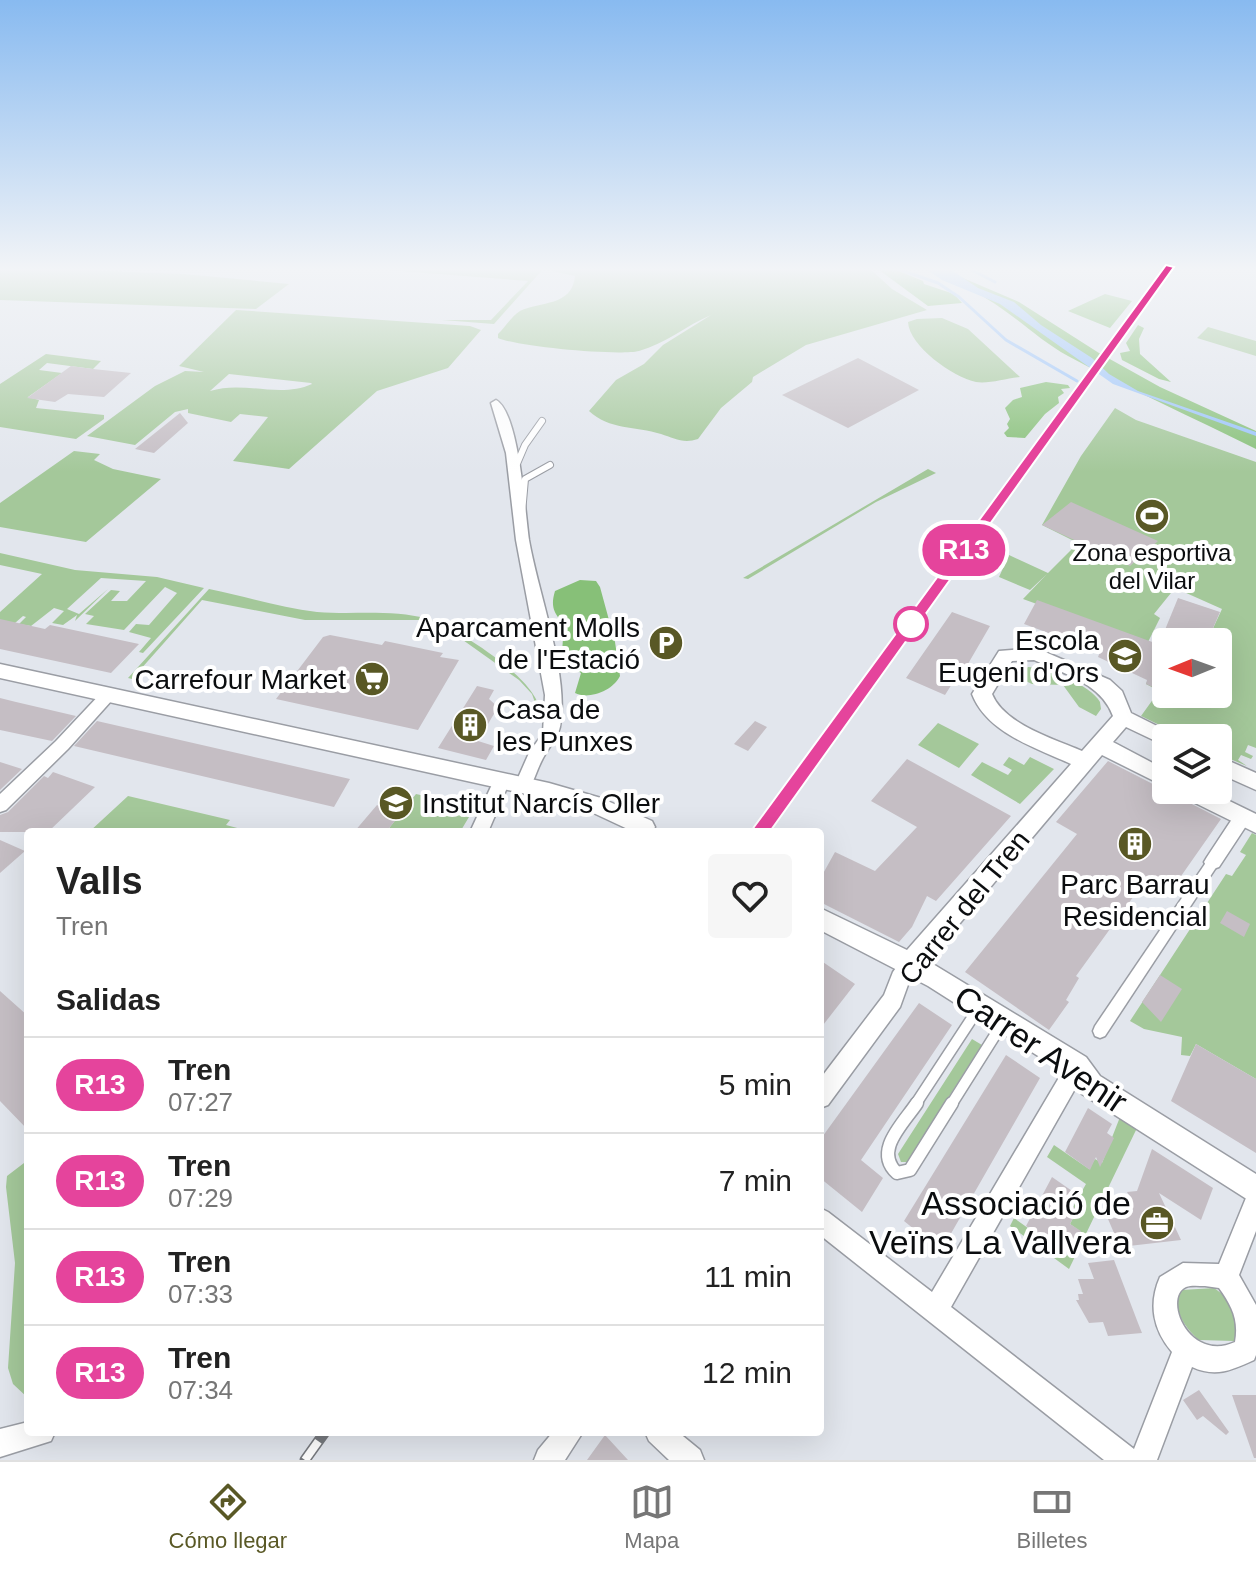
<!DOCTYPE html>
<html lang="es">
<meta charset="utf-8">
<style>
:root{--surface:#fff;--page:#f6f6f6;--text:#222;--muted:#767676;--line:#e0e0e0;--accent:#595825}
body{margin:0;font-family:Arial,sans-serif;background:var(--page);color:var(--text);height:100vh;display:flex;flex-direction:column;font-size:30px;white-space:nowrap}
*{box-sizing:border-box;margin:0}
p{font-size:26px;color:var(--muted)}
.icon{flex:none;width:44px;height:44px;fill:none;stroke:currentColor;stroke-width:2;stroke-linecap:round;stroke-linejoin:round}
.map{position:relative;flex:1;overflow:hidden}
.drawer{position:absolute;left:24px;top:828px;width:800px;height:608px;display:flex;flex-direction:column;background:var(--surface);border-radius:8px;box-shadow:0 8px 32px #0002}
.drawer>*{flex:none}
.badge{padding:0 16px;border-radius:26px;font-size:28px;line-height:52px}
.needle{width:52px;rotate:269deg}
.fabs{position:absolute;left:1152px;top:628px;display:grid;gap:16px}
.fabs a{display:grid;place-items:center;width:80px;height:80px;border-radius:8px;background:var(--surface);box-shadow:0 8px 32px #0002;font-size:40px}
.map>.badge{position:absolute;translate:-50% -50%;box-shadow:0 0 0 4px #fff}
h2{padding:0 32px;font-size:30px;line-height:72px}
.round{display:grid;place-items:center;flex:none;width:84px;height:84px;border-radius:8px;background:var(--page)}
.head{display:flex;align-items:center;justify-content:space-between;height:136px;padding:0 32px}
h1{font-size:38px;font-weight:600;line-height:60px}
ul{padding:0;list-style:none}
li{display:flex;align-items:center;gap:24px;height:96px;padding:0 32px;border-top:2px solid var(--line)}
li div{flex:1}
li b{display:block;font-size:30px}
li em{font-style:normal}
li .badge{min-width:88px;font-weight:700;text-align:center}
.tab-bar{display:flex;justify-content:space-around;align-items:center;height:112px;border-top:2px solid var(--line);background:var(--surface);font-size:22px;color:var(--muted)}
.tab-bar a{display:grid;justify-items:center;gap:4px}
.tab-bar .on{color:var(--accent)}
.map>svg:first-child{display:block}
.green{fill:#a4c89a;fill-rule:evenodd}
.forest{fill:#87c078}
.water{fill:#99c3fb}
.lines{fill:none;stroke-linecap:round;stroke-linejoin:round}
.stream{stroke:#99c3fb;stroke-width:3}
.building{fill:#c5bec4}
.service-far2-casing{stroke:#9a9da4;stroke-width:8}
.service-far1-casing{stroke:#9a9da4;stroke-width:13}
.service-casing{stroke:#9a9da4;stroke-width:15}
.pedestrian-casing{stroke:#9a9da4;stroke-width:3}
.minor-casing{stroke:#9a9da4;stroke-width:3}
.tertiary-casing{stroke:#9a9da4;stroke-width:3}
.service-far2{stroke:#fff;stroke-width:6}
.service-far1{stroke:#fff;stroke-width:10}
.service{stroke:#fff;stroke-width:12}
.pedestrian{fill:#fff;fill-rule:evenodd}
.minor{fill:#fff;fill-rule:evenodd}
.tertiary{fill:#fff;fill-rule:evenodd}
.rail-far4-casing{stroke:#76797e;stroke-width:5}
.rail-far3-casing{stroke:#76797e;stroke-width:6}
.rail-far2-casing{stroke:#76797e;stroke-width:8}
.rail-far1-casing{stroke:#76797e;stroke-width:9}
.rail-casing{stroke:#76797e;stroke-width:11}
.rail-far4{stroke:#fff;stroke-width:3;stroke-dasharray:9;stroke-linecap:butt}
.rail-far3{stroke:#fff;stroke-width:4;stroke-dasharray:12;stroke-linecap:butt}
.rail-far2{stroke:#fff;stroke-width:5;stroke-dasharray:15;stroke-linecap:butt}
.rail-far1{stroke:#fff;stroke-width:6;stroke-dasharray:18;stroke-linecap:butt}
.rail{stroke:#fff;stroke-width:8;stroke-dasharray:23;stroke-linecap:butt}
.line{fill:#e5449c;stroke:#fff;stroke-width:2}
.stop-dot{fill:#fff;stroke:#e5449c;stroke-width:4}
.labels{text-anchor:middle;stroke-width:8;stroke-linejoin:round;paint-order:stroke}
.far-poi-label{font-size:24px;fill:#0b0d0f;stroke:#fff}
.poi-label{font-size:28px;fill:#0b0d0f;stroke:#fff;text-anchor:end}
.street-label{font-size:28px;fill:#0b0d0f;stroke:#fff}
.near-street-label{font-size:34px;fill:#0b0d0f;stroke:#fff}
.near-poi-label{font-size:34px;fill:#0b0d0f;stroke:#fff;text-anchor:end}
</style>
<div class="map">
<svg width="1256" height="1460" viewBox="0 0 1256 1460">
<rect width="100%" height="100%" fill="#e2e6ed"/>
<path class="green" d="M0 267 184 274 289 284 256 309 0 300Z
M347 267H545L494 324 442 320H491L528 281Z
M555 267H868L892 289 927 310 806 345 753 377 752 382 721 408 698 439C683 444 674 438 661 434 636 426 609 430 589 411L616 380 644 364 663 345 711 315C687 325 665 344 639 351 618 356 518 347 498 338V334C505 327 512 316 520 311 540 301 572 307 575 276L552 271Z
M236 310 470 326 481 330 448 368 377 391 289 469 233 461 268 417 240 414 231 422 188 413V409L175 412 135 445 87 436 155 386 185 371 204 372 179 366ZM229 374 311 383 312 384C279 399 244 380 210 391Z
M942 318 968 329 1020 377C1007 378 989 384 976 382 953 377 909 346 908 322L917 319Z
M1208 327 1256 341V356L1197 338Z
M46 354 101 361 93 369 47 363 39 370 62 373 28 397 39 400 36 408 104 415V419L76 439 0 427V384Z
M1115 408 1136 420 1256 462V748L1248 745 1245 752 1253 756 1251 759 1241 755 1238 760 1247 766 1218 754V738H1186L1141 716 1159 691 1146 684 1161 649 1166 651V694H1218V642H1184L1189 630 1209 637 1222 609 1175 588 1154 614 1160 618 1147 644 1023 599 1047 574 1030 590 999 577 1009 555 1048 573 1078 543 1042 525 1081 456Z
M74 451 100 454 94 460 113 469 161 479 86 542 0 527V503Z
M928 469 936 473 876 502 748 579 743 578Z
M0 553 75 570 157 577 204 588 143 653 139 652 151 638 129 632 136 624 149 625 177 593 165 587 124 630 86 624 94 616 85 614 111 590 120 591 111 601H127L146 581 101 578 67 609 79 614 108 589 75 621 77 615 63 625 52 623 64 611 54 608 31 626 19 624 26 617 23 616 15 623 0 622V612L42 574 0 565Z
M209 589C245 596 281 608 317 612 354 615 392 609 428 619 455 627 545 683 539 714L532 694 519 680 446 628 419 620H305L202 600 132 679 128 678Z
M1028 667C1047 668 1091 685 1100 702L1101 709 1096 716 1079 707 1063 685 1032 684 1015 676Z
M938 723 979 744 959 768 918 745Z
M1009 757 1024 765 1030 757 1054 769 1020 804 971 775 982 762 1008 775 1012 770 1003 765Z
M416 794 475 807 460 832H386Z
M128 796 230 820 226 825 241 829 238 832H89Z
M1252 833 1256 835V1079L1196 1044 1190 1056 1181 1055 1182 1037 1144 1029 1130 1021 1226 874 1232 876 1246 855 1240 852Z
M972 1039 982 1045 907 1162H901L898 1154Z
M1120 1117 1137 1128 1069 1269 1010 1226 1014 1218 1067 1256 1081 1232 1070 1224 1077 1210 1073 1207 1086 1184 1047 1157 1054 1145 1089 1169 1095 1159 1102 1163Z
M24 1163 28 1186V1398L13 1384 8 1368 15 1263 6 1187 7 1176Z
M1214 1288C1232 1299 1237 1316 1239 1336L1234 1341 1199 1340C1186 1329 1169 1306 1182 1290Z"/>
<path class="forest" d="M875 267H889L923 281 924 284 954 294 962 303 928 306Z
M942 269 1019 302 1099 353 1160 387 1256 431V449C1194 418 1129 389 1068 356 1042 342 1022 322 998 306 977 291 962 288 942 269Z
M1105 294 1132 301 1110 328 1068 311Z
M1138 325 1144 328 1139 339 1140 354 1171 382 1159 379 1122 360 1120 353 1130 351 1126 343Z
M1046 382 1068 385 1070 388 1061 389 1064 393 1058 397 1059 403 1045 414 1025 438 1007 437 1004 433 1009 428 1007 424 1010 419 1005 408 1013 400 1022 397 1020 388Z
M580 580 596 581 600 587 615 642 620 676C613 691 588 700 575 693L581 673 564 662C561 651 563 646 563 635 565 615 547 617 555 591Z"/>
<path class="water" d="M923 267H947L978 288 1014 302 1041 325 1092 358 1109 374 1138 391 1256 432V436L1113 384 1000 304 942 280Z"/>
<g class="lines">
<path class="stream" d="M892 267 938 283 959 297 1006 340 1077 381
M966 267 995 282"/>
</g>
<path class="building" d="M858 358 919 390 848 428 782 395Z
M71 366 93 369 131 373 104 397 68 394 55 402 27 398Z
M180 413 188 423 154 453 135 449Z
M1071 502 1158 541 1130 566 1042 525Z
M1178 598 1220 612 1207 642H1160Z
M1037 600 1166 647V693L1146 684 1147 680 1098 657 1100 652 1024 624Z
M952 612 990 626 965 669 962 668 945 695 906 678Z
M0 619 45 629 50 625 139 644 111 673 0 649Z
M330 635 382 645 385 641 443 653 440 657 459 660 418 730 276 699 323 637Z
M477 686 494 690 489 699 498 707 478 741 494 746 486 760 438 748Z
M0 698 16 702 76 716 52 741 0 730Z
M97 721 250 756 350 779 334 807 74 746Z
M755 721 767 727 748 751 734 744Z
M907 759 1011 816 936 901 927 896 912 927 899 942 820 902V879L835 852 875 871 917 827 871 801Z
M1108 761 1221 819 1172 889 1149 875 1076 976 1079 978 1066 1000 1069 1002 1049 1030 965 972 1077 834 1056 822Z
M0 762 22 769 0 790Z
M53 772 95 787 48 832H0V815L8 812 44 776 48 778Z
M377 805 398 817 386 832H354Z
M0 840 25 851 0 873Z
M1227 911 1250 924 1244 937 1220 923Z
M820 960 855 984 820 1029Z
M1160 975 1182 989 1161 1022 1142 1002Z
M0 991 28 1016V1130L0 1101Z
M919 1003 952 1025 861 1160 883 1178 862 1212 820 1178V1140Z
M1196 1044 1256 1079V1153L1171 1101Z
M1006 1055 1040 1078 941 1251 904 1221Z
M1088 1108 1112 1124 1107 1133 1114 1138 1100 1167 1096 1157 1090 1170 1065 1152Z
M1152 1149 1213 1188 1201 1220 1159 1193 1181 1240 1120 1247 1108 1219 1121 1217 1114 1198 1130 1197 1127 1192 1137 1191Z
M1052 1177 1075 1193 1070 1204 1077 1210 1070 1224 1081 1231 1074 1246 1056 1233 1051 1243 1026 1226Z
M1114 1260 1138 1323 1142 1333 1108 1336 1103 1322 1089 1323 1076 1300H1079L1078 1294H1083L1078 1279H1094L1088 1263Z
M1199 1390 1229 1432 1226 1435 1203 1416 1197 1420 1183 1400Z
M1232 1395H1256V1458H1254Z
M605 1435 628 1460H587Z"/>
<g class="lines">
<g class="service-far2-casing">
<path id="service-far2" d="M516 466 525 445 542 421
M522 513 525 479 550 465"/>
</g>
<g class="service-far1-casing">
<path id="service-far1" d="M915 1105 978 1009
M951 1105 1004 1021"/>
</g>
<g class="service-casing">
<path id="service" d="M917 1103C903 1124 873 1151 897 1173L910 1170 952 1103"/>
</g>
<g class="pedestrian-casing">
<path id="pedestrian" d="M1213 857 1217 858 1219 862 1217 866 1105 1036 1100 1038 1095 1036 1093 1031 1095 1026 1209 858Z"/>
</g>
<g class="minor-casing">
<path id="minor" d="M496 400C519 412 525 512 529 540 538 592 567 669 561 720 560 735 553 741 546 753 538 765 535 779 528 792H516L514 787 529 753 543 733 545 695 516 540 506 453 491 403Z
M108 690 116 695 113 699 68 749 6 810 0 812V794L56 741 103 691Z
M501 777 507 778 509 783 488 832H470L495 778Z
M1242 811 1248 813 1251 818 1248 823 1219 867 1213 869 1207 867 1204 862 1207 857 1236 813Z
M911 954 918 957 921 963 909 982 900 1007 828 1105 820 1108V1079L884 995 893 972 904 957Z
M1077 1056 1084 1059 1088 1066 1084 1073 951 1307 1134 1449 1172 1352C1153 1330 1148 1304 1160 1277L1183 1263 1219 1264 1248 1193 1256 1189V1231L1239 1275 1256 1305V1355L1254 1360C1232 1370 1216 1378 1192 1367L1157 1460H1104L820 1235V1208L828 1212 932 1292 1070 1059ZM1205 1286 1219 1288C1232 1306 1239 1320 1235 1342 1189 1363 1162 1298 1186 1287 1191 1285 1199 1286 1205 1286Z
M28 1422V1432H55L51 1441 0 1457V1429Z
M553 1432H583L565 1460H534L538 1450Z
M645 1432H678L700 1450 704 1460H669L649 1441Z"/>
</g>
<g class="tertiary-casing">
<path id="tertiary" d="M1036 648 1110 680 1122 691 1131 713 1173 734 1176 738H1166V746L1126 727 1113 742 1166 770V787L1102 755 928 961 1086 1057 1100 1076 1256 1174V1205L1082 1094 1068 1075 928 986 820 930V908L907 950 1071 764C1036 748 987 733 972 694L999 651ZM1034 660C1064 674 1101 683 1113 716L1082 751C1054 739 1004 724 992 694L1012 661Z
M0 664 549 783 601 798 652 821 655 827 652 832H634L587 810 549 799 0 678Z
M1218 756 1256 773V790L1218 773Z
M1177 790H1207L1256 814V833L1181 796Z"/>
</g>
<use href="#service-far2" class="service-far2"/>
<use href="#service-far1" class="service-far1"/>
<use href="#service" class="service"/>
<use href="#pedestrian" class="pedestrian"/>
<use href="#minor" class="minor"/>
<use href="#tertiary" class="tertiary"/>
<g class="rail-far4-casing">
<path id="rail-far4" d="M1063 413 1169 267"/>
</g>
<g class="rail-far3-casing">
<path id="rail-far3" d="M932 594 1065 411"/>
</g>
<g class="rail-far2-casing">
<path id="rail-far2" d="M768 821 934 592"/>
</g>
<g class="rail-far1-casing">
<path id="rail-far1" d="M760 832 769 819"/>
</g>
<g class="rail-casing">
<path id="rail" d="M305 1460 325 1432"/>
</g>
<use href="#rail-far4" class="rail-far4"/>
<use href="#rail-far3" class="rail-far3"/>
<use href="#rail-far2" class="rail-far2"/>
<use href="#rail-far1" class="rail-far1"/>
<use href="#rail" class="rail"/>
</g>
<linearGradient id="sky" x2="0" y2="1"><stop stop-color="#88baf0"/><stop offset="0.57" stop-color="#f2f4f7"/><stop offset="1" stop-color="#f2f4f7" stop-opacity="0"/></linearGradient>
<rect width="1256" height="472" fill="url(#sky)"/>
<path class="line" d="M1166 265 1174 267 766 837H754L751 832 754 827Z"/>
<defs>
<g id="stadium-disc" transform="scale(1.8)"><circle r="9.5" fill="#595825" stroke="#fff"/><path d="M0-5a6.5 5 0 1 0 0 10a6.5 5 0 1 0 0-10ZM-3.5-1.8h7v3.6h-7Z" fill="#fff"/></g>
<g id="parking-disc" transform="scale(1.8)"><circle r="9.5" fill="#595825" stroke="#fff"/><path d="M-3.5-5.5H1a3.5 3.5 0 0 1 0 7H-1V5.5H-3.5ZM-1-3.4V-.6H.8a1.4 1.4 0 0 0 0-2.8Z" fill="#fff"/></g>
<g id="school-disc" transform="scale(1.8)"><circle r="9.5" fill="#595825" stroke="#fff"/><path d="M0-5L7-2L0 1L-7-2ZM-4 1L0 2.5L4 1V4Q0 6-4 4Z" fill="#fff"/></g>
<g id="supermarket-disc" transform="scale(1.8)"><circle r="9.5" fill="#595825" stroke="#fff"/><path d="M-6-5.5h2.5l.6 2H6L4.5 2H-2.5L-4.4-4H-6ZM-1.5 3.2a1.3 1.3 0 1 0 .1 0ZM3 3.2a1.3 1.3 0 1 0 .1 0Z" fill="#fff"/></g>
<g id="building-disc" transform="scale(1.8)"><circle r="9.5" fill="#595825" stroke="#fff"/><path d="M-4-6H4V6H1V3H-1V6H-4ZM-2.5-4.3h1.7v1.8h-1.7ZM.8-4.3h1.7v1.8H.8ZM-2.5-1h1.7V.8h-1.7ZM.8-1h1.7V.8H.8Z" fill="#fff"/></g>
<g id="office-disc" transform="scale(1.8)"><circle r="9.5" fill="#595825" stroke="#fff"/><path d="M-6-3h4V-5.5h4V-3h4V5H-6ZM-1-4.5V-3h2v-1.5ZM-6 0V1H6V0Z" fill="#fff"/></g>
</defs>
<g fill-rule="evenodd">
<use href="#stadium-disc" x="1152" y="516"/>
<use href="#parking-disc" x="666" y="643"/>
<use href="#school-disc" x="1125" y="656"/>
<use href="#supermarket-disc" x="372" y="679"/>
<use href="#building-disc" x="470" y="725"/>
<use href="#school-disc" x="396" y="803"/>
<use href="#building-disc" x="1135" y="844"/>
<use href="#office-disc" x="1157" y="1223"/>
</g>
<circle class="stop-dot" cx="911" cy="624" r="16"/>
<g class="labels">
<g class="far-poi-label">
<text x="1152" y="561">Zona esportiva<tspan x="1152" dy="28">del Vilar</tspan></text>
</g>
<g class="poi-label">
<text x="640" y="637">Aparcament Molls<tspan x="640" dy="32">de l'Estació</tspan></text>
<text x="1099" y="650">Escola<tspan x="1099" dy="32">Eugeni d'Ors</tspan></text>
<text x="346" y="689">Carrefour Market</text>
<text x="496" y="719" text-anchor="start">Casa de<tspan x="496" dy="32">les Punxes</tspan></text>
<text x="422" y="813" text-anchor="start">Institut Narcís Oller</text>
<text x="1135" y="894" text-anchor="middle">Parc Barrau<tspan x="1135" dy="32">Residencial</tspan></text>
</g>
<g class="street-label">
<text transform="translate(964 907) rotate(-51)" y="10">Carrer del Tren</text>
</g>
<g class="near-street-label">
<text transform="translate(1041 1049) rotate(34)" y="12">Carrer Avenir</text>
</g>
<g class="near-poi-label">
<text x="1131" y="1215">Associació de<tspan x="1131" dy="39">Veïns La Vallvera</tspan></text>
</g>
</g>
</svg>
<div class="fabs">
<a><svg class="needle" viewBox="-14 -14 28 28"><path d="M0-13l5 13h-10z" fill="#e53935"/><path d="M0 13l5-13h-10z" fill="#767676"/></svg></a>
<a><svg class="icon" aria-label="layers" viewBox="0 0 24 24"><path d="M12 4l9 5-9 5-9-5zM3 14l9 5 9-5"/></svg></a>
</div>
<b class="badge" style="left:964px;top:550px;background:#e5449c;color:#fff">R13</b>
<section class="drawer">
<div class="head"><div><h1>Valls</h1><p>Tren</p></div><a class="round"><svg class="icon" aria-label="heart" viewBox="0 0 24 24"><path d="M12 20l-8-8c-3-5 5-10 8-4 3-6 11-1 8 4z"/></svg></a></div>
<h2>Salidas</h2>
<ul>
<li><span class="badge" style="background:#e5449c;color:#fff">R13</span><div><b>Tren</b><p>07:27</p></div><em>5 min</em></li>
<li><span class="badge" style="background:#e5449c;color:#fff">R13</span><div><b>Tren</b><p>07:29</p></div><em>7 min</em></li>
<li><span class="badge" style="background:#e5449c;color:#fff">R13</span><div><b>Tren</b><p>07:33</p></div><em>11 min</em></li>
<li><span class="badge" style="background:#e5449c;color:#fff">R13</span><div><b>Tren</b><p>07:34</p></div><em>12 min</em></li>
</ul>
</section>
</div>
<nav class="tab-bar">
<a class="on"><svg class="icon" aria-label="directions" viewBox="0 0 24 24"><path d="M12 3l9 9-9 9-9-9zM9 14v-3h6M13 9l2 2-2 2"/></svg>Cómo llegar</a>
<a><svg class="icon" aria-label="map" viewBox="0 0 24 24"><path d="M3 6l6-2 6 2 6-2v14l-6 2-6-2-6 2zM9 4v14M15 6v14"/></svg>Mapa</a>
<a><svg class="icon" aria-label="tickets" viewBox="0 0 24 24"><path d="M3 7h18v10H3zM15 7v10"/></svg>Billetes</a>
</nav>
